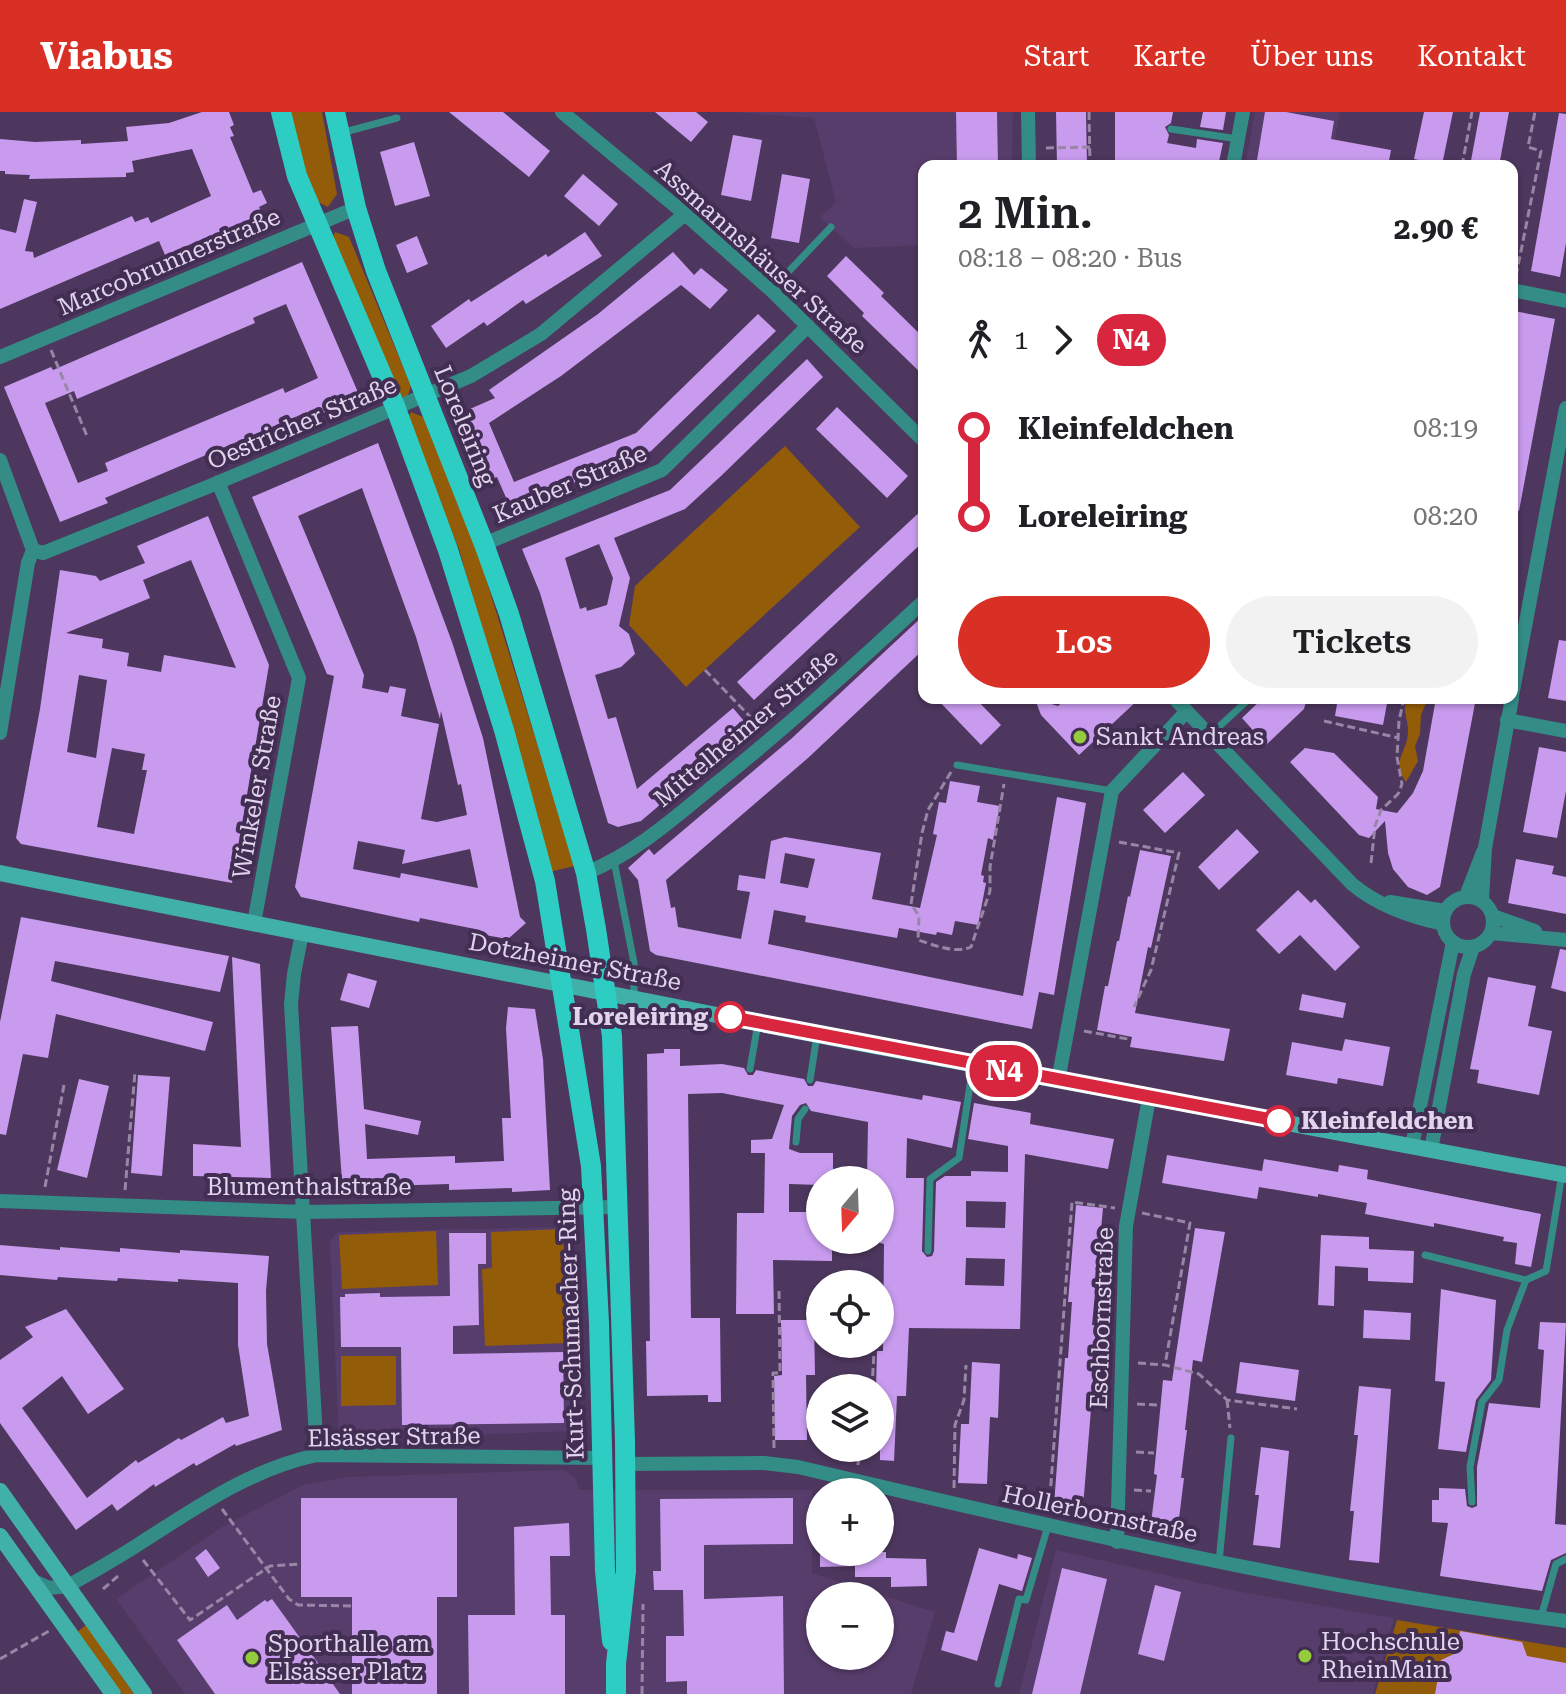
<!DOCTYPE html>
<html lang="de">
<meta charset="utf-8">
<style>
:root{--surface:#fff;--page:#f2f2f2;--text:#202124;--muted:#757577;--accent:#d93025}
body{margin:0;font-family:"Roboto Serif",serif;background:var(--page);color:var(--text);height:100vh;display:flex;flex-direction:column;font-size:30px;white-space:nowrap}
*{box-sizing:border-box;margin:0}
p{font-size:26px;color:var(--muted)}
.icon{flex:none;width:44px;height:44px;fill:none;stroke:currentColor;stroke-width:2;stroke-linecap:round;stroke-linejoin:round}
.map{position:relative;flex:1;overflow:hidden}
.side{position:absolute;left:918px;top:48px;width:600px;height:544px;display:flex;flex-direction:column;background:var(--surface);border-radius:16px;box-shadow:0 2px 6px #0004}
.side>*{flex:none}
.badge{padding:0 16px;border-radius:26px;font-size:28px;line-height:52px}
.needle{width:52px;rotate:199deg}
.fabs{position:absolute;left:806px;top:1054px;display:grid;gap:16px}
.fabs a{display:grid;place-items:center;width:88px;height:88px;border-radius:50%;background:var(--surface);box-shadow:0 2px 6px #0004;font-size:40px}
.map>.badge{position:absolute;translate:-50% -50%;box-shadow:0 0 0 4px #fff}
.legs{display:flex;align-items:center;gap:12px;height:88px;padding:0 40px;font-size:26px}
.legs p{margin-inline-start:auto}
.headline{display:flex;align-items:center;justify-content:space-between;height:136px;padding:0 40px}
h1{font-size:44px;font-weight:600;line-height:60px}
.primary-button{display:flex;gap:16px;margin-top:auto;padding:16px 40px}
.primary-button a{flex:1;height:92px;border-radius:48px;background:var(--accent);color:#fff;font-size:32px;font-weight:600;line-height:92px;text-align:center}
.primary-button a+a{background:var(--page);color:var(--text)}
ul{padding:0 40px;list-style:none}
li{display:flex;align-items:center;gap:28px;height:88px;font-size:30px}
li i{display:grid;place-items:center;width:12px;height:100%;margin:0 10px;background:currentColor}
li i::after{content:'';width:20px;height:20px;margin:-10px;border:6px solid;border-radius:50%;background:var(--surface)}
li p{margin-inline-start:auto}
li:first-child i{background:linear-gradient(#0000 50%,currentColor 0)}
li:last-child i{background:linear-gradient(currentColor 50%,#0000 0)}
header{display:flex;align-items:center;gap:48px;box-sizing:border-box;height:112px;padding:0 40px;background:var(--accent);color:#fff}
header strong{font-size:38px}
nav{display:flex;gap:44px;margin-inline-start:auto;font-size:28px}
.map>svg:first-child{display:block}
.built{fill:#573d6b;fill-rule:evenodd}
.green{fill:#935c08}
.building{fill:#c89bee;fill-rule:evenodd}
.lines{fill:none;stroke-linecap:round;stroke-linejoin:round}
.path{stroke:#9886a6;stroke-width:3;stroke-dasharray:8 4;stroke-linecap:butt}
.lane{stroke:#348c86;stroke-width:7}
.street{stroke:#348c86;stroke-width:14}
.secondary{stroke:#40b0a8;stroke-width:16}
.primary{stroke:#2dcdc4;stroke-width:20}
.line-1-casing{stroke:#fff;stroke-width:18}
.line-1{stroke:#d7263d;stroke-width:12}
.poi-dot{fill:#94cc3c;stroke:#422d53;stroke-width:3}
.stop-1-dot{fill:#fff;stroke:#d7263d;stroke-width:4}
.labels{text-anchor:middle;stroke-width:8;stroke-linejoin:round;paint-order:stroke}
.street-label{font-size:24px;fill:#e1d4ec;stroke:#422d53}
.poi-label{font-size:24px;fill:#e1d4ec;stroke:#422d53;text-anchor:start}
.stop-label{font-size:24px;font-weight:bold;fill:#e1d4ec;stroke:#422d53;text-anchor:end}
</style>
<header>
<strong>Viabus</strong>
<nav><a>Start</a><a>Karte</a><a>Über uns</a><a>Kontakt</a></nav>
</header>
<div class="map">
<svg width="1566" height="1582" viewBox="0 0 1566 1582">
<rect width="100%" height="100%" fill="#4d375e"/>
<path class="built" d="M732 0H1013L1012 54H924V133L854 136 820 105 836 90 814 6Z
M1255 0H1340L1330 54H1245Z
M564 1115 572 1319 339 1328 330 1129 338 1120Z
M563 1358 575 1365 579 1378H812V1461L935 1500 911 1582H185L116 1487 222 1415 303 1373 347 1365ZM820 1484H880V1544H820Z
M1056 1438 1236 1479 1394 1506 1373 1582H1019Z"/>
<path class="green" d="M290 0H322L337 82 328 95 312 87Z
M335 120 349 125 411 274 407 286 395 283 331 131Z
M411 300 423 305 477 438 575 754 549 760 459 437 406 309Z
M785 334 860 415 686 575 629 513 635 474Z
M1428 586 1421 603 1420 622 1415 634 1418 649 1406 670C1390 647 1408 641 1408 619 1408 606 1402 599 1407 586Z
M563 1117 567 1231 485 1234 482 1157 492 1156 491 1120Z
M436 1119 438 1173 342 1177 339 1123Z
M341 1244H396V1293L341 1294Z
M1397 1508 1566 1536V1582H1375Z
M86 1513 134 1582H122L77 1520Z"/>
<path class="building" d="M202 0H229L234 13 230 15 234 24 230 25 253 81 261 78 267 91 259 95 262 102 165 143 159 129 0 197V117L16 121 24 87 37 90 25 139 33 140 34 146 132 104 135 110 148 105 151 111 211 84 192 37 132 49 134 60 126 61V65L29 67 30 63 5 62V59H0V27L35 30 81 28V32L128 29 126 15 169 11Z
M449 0H503L550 39 529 65Z
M655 0H696L708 10 691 30Z
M956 0H997L998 54H957Z
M1056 0H1086L1087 54H1057Z
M1115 0H1173L1171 11 1165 15 1169 23 1167 31 1196 36 1197 27 1223 31 1218 54H1115Z
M1203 0H1226L1223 18 1200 15Z
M1265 0H1286L1334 9 1331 27 1391 38 1388 54H1256Z
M1424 0H1453L1442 53 1414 47Z
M1480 0H1509L1499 54H1470Z
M1559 1 1566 2V131L1560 165 1531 159Z
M733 23 762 28 751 89 721 83Z
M414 30 430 84 395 94 380 40Z
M583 62 618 92 599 114 564 84Z
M782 62 810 67 799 131 771 126Z
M585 120 602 144 526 192 523 188 487 214 484 210 446 236 431 214 469 187 471 190 546 142 548 145Z
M417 124 428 152 407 161 396 133Z
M673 140 694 163 701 156 728 178 710 197 681 173 561 264 489 311 514 370 636 321 758 202 776 219 651 339 511 397 497 365 491 367 463 300 495 286 489 278 598 202Z
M846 144 884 181 881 184 924 226V264L862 204 864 201 827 164Z
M302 150 360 285 309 307 307 300 105 386 108 391 60 410 4 275 51 255 53 258ZM286 192 318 266 285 281 283 276 105 351 108 359 78 371 45 291 74 279 77 287 255 211 253 206Z
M1514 199 1555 207 1519 399 1512 398V211Z
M807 247 823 265 721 364 685 397 614 426 630 466 619 514 629 522 635 542 621 555 595 563 608 607 616 605 637 677 733 596 750 616 641 709 618 715 608 711 540 481 522 437 670 378ZM599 432 613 466 607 493 587 499 586 495 580 497 565 446Z
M837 295 908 364 887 386 816 317Z
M378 331 452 530 483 626 520 805 526 811 508 827 479 822 480 818 420 806 419 810 301 785 295 775 334 564 327 562 252 385ZM362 376 416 525 440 607 441 599 458 673 461 672 467 703 437 710 421 707 439 612 401 604 406 577 390 574 388 581 362 576 364 563 298 404ZM358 729 405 738 402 752 470 737 478 776 401 761 400 766 353 757Z
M924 396V429L754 588 737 570Z
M208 404 269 553 232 771 21 732 16 726 40 597 60 458 96 464 100 469 145 451 137 434ZM191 448 236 556 164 543 161 560 127 554 129 541 102 536 103 527 66 521 150 486 143 468ZM79 563 107 568 96 646 67 640ZM112 636 145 642 142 658H147L134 722 97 715Z
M924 503V537L808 646 666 768 671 796 675 795 678 815 741 827 750 780 737 778 739 763 765 767 771 729 785 725 881 741 872 787 920 796 937 723 933 722 939 690 946 691 950 669 980 674 977 690 1000 694 993 728 988 726 981 763 984 764 983 770 986 771 978 813 955 809 952 823 937 820 936 823 899 816 897 826 805 810 806 804 774 798 768 832 1023 884 1057 685 1086 691 1054 883 1039 880 1032 917 656 843 650 839 638 768 628 756 649 737 654 743 791 627ZM785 741 815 747 808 776 780 771Z
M1559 528 1566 529V589L1548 586Z
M936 586H975L1001 613 981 633Z
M1067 586H1140L1079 643 1041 603 1035 587 1058 594Z
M1263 586H1307L1304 597 1266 633 1242 606Z
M1338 586H1388L1383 613 1335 604Z
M1436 586H1476L1440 775 1427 783 1408 775 1393 757 1388 741 1385 709 1369 726 1359 723 1290 650 1305 636 1334 641 1378 685 1376 697 1397 701 1413 681 1423 659Z
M1539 635 1566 640V679L1557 726 1523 720Z
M1183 660 1205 683 1165 721 1143 698Z
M1237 717 1259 740 1219 778 1198 755Z
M1140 738 1171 744 1151 836 1148 835 1135 901 1230 917 1224 949 1130 935 1132 925 1097 918 1105 874H1108L1117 829H1119L1128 784 1130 785Z
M1516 747 1554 754 1552 762 1566 765V802L1508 791Z
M1298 778 1311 791 1315 787 1360 835 1335 859 1300 823 1279 842 1256 818Z
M21 805 229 844 220 880 55 849 51 869 213 910 205 939 56 902 48 946 23 942 6 1023 0 1022V910Z
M1560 837 1566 838V880L1551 876Z
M232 845 260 852 271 1066 193 1064V1032L241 1035Z
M348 861 377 869 369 896 340 888Z
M1488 865 1536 874 1528 914 1552 919 1539 983 1477 971 1479 958 1470 957Z
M1302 882 1346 891 1343 906 1299 898Z
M508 895 535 897 543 947 550 1078 512 1080V1076L449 1078V1072L385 1074 384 1066 342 1069 331 915 358 914 364 997 421 1009 418 1023 365 1012 367 1047 455 1044V1051L504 1049 502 1006H511L506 916Z
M1345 927 1390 935 1383 974 1338 966 1337 972 1286 963 1292 930 1342 939Z
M664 937H680V954L722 952 744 956 748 963H753L756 958 804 967 808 974H813L816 969 922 988 923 983 961 990 952 1036 907 1026 906 1066H924L922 1139 927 1145 932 1144 934 1139 936 1070 945 1064H971V1059L1008 1060V1034L968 1027 974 991 1031 1001 1030 1012 1114 1027 1108 1057 1025 1042 1020 1217 909 1216 906 1284H897L894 1349 880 1348V1276H876L877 1239H883L884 1132 880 1131V1068H867L868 1010 811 999 806 991 800 993 792 1004 789 1037 800 1041H833V1068H820V1073L789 1072V1100H820V1128H832V1149L773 1148 774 1202H736L737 1101H764L765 1041H751V1028L772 1027 784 993 722 981 688 982 691 1206H720L721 1290H708V1283L647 1284 646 1229H650L647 942 664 941ZM966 1089 1006 1090 1005 1116 966 1115ZM966 1146 1005 1147 1004 1174 965 1173Z
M138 963 170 965 162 1064 131 1061Z
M79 967 109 974 87 1066 57 1058Z
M1167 1043 1262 1059 1264 1047 1338 1060 1339 1053 1368 1058 1367 1067 1541 1102 1531 1155 1515 1152 1517 1131 1503 1129 1504 1125 1434 1111V1115L1365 1102 1367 1091 1318 1082V1085L1259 1075 1257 1087 1162 1071Z
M1076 1093 1103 1096 1092 1213 1101 1214 1099 1248H1095L1083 1395 1054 1393 1065 1246H1068L1072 1190H1068Z
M1195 1116 1225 1120 1202 1250 1193 1248 1185 1318H1187L1181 1366H1184L1178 1415 1151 1411 1157 1363 1154 1362 1163 1268 1172 1269Z
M449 1121H486V1152H478L479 1213 453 1214V1242L563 1240 564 1311 402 1313 401 1235H341L340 1185H345V1182L380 1181V1185L450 1184Z
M1321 1123 1369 1125V1137L1414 1139 1413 1171 1368 1169V1156L1335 1154 1334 1194 1318 1193Z
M0 1133 60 1138V1135L120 1140V1136L180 1141V1138L269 1144 266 1179 267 1232 282 1318 236 1334 235 1332 196 1354 194 1351 155 1375 154 1372 117 1399 112 1392 76 1418 0 1311V1248L33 1225 25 1215 66 1197 124 1277 88 1302 62 1264 22 1296 87 1386 136 1348 138 1351 179 1326 181 1328 223 1305 226 1311 249 1304 238 1233V1171L178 1167V1170L118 1166 117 1169 58 1165 57 1168 0 1163Z
M1441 1177 1496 1188 1491 1268 1476 1288 1466 1340 1438 1337 1445 1270 1435 1269Z
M1364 1198 1411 1201 1410 1228 1363 1226Z
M781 1208H814L815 1263H806L807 1328H775L774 1264 782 1263Z
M1540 1210 1566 1211 1555 1412 1566 1413V1441L1551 1448 1542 1479 1440 1464 1448 1411 1432 1410V1388H1439V1376L1465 1377 1467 1394 1472 1396 1477 1394V1355L1489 1291 1540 1296 1544 1238 1538 1237Z
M972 1250 1000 1252 998 1306 990 1305 987 1372 958 1371 961 1312H969Z
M1240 1250 1299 1258 1295 1289 1236 1281Z
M1359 1274 1391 1277 1379 1451 1349 1448 1354 1399H1350L1358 1323H1354Z
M1261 1335 1289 1339 1280 1436 1253 1433 1259 1383H1255Z
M301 1386H457V1485H437V1582H352V1485H301Z
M793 1386V1432L704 1433V1487L783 1484 784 1582H687V1569L666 1570V1524H684L683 1478H654L653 1459H661L660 1387Z
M569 1411 570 1444H550L551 1503H565V1582H469L468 1503H515L514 1415Z
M979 1436 1017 1447 1018 1442 1032 1446 1022 1479 999 1472 977 1549 941 1538 946 1519 954 1521Z
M206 1437 220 1456 208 1465 195 1446Z
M820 1440H886V1446L926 1447 927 1474 891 1475V1465H855V1454L820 1455Z
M1062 1456 1107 1467 1080 1582H1032Z
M1155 1473 1181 1480 1164 1549 1138 1542Z
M272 1487 313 1544 340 1582H215L177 1528 227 1493 237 1508 265 1488 267 1490Z
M1460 1519 1522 1530 1527 1544 1566 1551V1582H1435L1441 1548 1456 1541Z"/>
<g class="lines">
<path class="path" d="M1089 0 1090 54
M1046 36 1090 35
M1462 54 1472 0
M1516 164 1541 39 1528 35 1535 0
M51 238 87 324
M705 558 761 616
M1324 609 1399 626
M951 660 928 698 922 721 911 792 919 804 918 828C934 833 955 842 971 835L990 779V755L1004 672
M1119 730 1179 741 1151 858 1134 895
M1371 751 1375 714 1381 698 1398 682 1402 672 1397 645 1399 609 1404 586
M1084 919 1128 927
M45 1075 64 973
M125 1078 135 960
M1142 1101 1190 1111 1165 1253
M1138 1251 1165 1253 1199 1262 1227 1288 1297 1297
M872 1276 874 1240
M1227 1288 1230 1316
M1137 1292 1158 1293
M774 1336 773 1261H780L779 1178
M1136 1340 1154 1341
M858 1353 859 1336
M954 1376 955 1313 964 1288 966 1253
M1134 1378 1151 1379
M222 1397 289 1487 298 1493 352 1494
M1049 1398 1072 1090 1115 1096
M143 1448 190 1508 270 1454 301 1452
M103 1477 118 1464
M0 1547 49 1519
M642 1582 643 1492"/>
<path class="lane" d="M1171 17 1238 27
M341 21 397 6
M771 178 831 115
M1210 623 1250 586
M957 653 1112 679
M614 749 634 851V886
M750 957 758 911
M810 968 817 923
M796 1030 798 1007 805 997
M928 1139 930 1067 959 1046 973 953
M1425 1143 1526 1168
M1472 1390 1470 1355 1482 1290 1499 1268 1507 1218 1526 1168 1546 1159 1562 1062
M1219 1450 1231 1326
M1541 1505 1556 1452 1566 1447
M998 1572 1019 1487 1026 1488 1048 1414"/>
<path class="street" d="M562 0 685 102 771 178 924 329
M1028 0 1029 54
M1233 54 1243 0
M1512 178 1566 189
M0 245 356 96
M0 348 33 438 28 451 0 621
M218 370 299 566 254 811
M484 432 662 358 808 214
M33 438 43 441 205 376 471 264 541 222 685 102
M1512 584 1566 296
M1174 586 1352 772C1378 794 1410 805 1443 812
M1507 608 1566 619
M586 761C635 741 672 708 712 675 786 616 855 553 924 489
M1466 784 1483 740
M1443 810a25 25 0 1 1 50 0a25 25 0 1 1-50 0Z
M1482 788 1485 736 1512 586
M1390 790 1445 799
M1493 804 1535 819
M302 821 294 862 291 892 317 1343
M1491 821 1566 828
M1058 969 1112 679 1187 599
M1412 1034 1453 830
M1431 1038 1464 862 1473 835
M0 1089 305 1100 617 1095
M625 1352 764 1351 798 1355C1052 1415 1306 1475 1566 1509
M1117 1430 1126 1114 1149 986
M31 1468 49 1476 68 1474C92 1460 118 1446 142 1430 197 1395 251 1357 317 1343L602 1346"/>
<path class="secondary" d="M0 761 858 931 1566 1063
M0 1379 144 1582
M0 1424 113 1582"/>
<path class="primary" d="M281 0 297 64 395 294 448 438 504 618 545 769 591 1054 599 1211 605 1459 612 1529
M335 0 356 96 376 159 484 432 509 502 586 761 596 817 612 924 625 1329 626 1459 616 1552V1582"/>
</g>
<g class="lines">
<g class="line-1-casing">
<path id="line-1" d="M730 905 1279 1009"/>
</g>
<use href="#line-1" class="line-1"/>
</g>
<g class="poi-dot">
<circle cx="1080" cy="625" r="8"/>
<circle cx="1305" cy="1544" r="8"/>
<circle cx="252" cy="1546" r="8"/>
</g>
<g class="stop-1-dot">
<circle cx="730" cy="905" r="14"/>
<circle cx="1279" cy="1009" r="14"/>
</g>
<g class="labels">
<g class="street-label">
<text transform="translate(761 145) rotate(42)" y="8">Assmannshäuser Straße</text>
<text transform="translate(169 150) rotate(-23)" y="8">Marcobrunnerstraße</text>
<text transform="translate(302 311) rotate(-23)" y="8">Oestricher Straße</text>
<text transform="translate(465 314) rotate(68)" y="8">Loreleiring</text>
<text transform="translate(570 372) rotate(-23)" y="8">Kauber Straße</text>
<text transform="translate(746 616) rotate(-40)" y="8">Mittelheimer Straße</text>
<text transform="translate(257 675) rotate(-80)" y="8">Winkeler Straße</text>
<text transform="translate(575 850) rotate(11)" y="8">Dotzheimer Straße</text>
<text x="309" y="1083">Blumenthalstraße</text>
<text transform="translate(1102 1206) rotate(-88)" y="8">Eschbornstraße</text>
<text transform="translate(571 1212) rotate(-92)" y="8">Kurt-Schumacher-Ring</text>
<text transform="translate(394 1325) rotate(-1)" y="8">Elsässer Straße</text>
<text transform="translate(1100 1402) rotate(12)" y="8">Hollerbornstraße</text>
</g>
<g class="poi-label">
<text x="1096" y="633">Sankt Andreas</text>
<text x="1321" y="1538">Hochschule<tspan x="1321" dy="28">RheinMain</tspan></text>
<text x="268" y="1540">Sporthalle am<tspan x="268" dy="28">Elsässer Platz</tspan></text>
</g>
<g class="stop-label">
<text x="708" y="913">Loreleiring</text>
<text x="1301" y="1017" text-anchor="start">Kleinfeldchen</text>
</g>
</g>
</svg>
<div class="fabs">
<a><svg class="needle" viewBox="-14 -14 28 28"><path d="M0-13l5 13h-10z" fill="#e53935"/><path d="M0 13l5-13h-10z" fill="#757577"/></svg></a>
<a><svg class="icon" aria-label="locate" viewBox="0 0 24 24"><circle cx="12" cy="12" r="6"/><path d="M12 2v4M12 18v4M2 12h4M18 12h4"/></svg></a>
<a><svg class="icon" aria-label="layers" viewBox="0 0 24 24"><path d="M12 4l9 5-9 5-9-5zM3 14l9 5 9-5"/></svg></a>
<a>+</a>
<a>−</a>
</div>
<b class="badge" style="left:1004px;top:959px;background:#d7263d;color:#fff">N4</b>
<section class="side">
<div class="headline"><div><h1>2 Min.</h1><p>08:18 – 08:20 · Bus</p></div><b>2.90 €</b></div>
<div class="legs"><svg class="icon" aria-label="walk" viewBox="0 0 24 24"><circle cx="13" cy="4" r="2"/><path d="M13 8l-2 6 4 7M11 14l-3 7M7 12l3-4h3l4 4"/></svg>1<svg class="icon" aria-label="forward" viewBox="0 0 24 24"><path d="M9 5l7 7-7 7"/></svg><b class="badge" style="background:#d7263d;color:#fff">N4</b></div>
<ul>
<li><i style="color:#d7263d"></i><b>Kleinfeldchen</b><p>08:19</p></li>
<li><i style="color:#d7263d"></i><b>Loreleiring</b><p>08:20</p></li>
</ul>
<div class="primary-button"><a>Los</a><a>Tickets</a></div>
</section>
</div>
